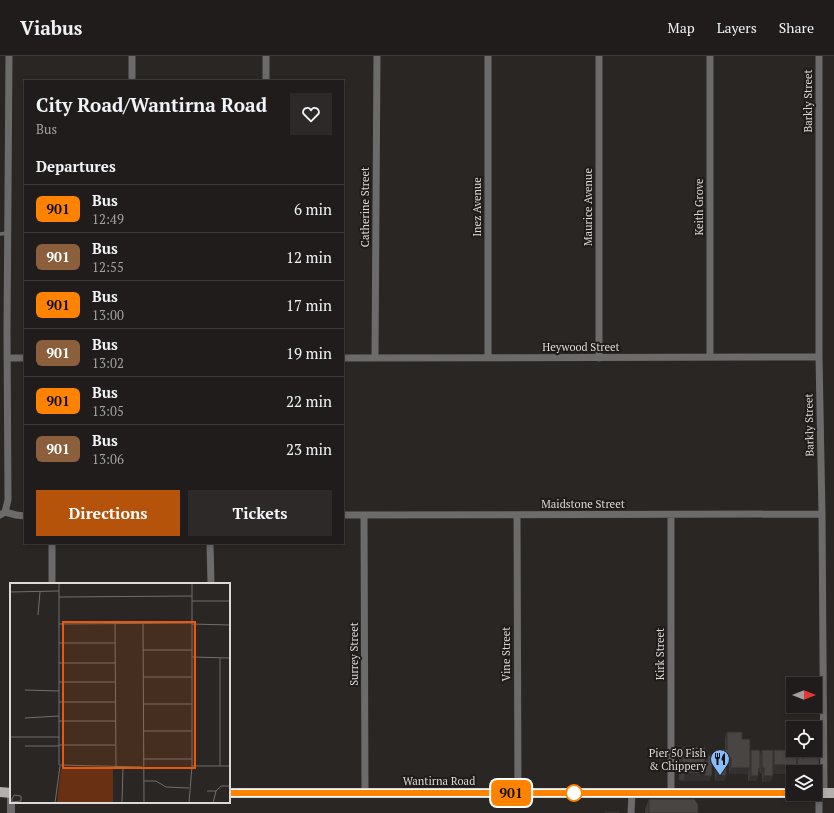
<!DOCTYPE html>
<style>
:root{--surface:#1f1c1b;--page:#2c2928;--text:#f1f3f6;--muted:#a1a1a3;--line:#3c3a3a;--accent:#b45309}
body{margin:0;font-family:"PT Serif",serif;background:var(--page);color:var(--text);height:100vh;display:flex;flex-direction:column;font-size:15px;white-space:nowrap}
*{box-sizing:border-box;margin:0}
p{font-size:13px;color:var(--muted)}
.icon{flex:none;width:22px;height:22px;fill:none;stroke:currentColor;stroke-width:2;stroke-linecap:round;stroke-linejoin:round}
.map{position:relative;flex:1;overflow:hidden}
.details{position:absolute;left:24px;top:24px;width:320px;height:464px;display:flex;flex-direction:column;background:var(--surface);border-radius:0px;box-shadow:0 2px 6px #0003,0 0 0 1px var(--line)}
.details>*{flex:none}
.badge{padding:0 8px;border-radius:6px;font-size:14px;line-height:26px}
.needle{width:26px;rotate:90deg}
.tools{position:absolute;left:786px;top:621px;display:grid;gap:8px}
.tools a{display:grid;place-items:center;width:36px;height:36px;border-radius:0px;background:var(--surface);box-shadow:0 2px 6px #0003,0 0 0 1px var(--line);font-size:20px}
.map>.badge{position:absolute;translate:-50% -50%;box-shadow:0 0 0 2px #fff}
h2{padding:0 12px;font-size:15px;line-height:36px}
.round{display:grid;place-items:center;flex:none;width:42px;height:42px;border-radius:0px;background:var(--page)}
.overview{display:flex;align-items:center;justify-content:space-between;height:68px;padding:0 12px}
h1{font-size:19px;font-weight:700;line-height:30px}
.action{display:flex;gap:8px;margin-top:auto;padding:8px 12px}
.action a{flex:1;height:46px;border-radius:0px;background:var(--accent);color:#fff;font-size:16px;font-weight:700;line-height:46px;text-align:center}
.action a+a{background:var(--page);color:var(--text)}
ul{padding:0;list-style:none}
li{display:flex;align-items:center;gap:12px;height:48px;padding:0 12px;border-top:1px solid var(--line)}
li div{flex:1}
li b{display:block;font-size:15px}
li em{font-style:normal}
li .badge{min-width:44px;font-weight:700;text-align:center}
header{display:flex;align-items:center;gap:24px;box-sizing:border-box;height:56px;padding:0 20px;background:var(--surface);border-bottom:1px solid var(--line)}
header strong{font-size:19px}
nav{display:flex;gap:22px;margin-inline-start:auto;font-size:14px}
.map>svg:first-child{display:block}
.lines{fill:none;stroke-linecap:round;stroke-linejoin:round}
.service{stroke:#6d6b6a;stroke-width:3.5}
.minor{stroke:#6d6b6a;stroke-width:7}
.tertiary{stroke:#6d6b6a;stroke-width:8}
.primary{stroke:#b3afad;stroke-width:10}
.wall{fill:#3f3b3a}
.shaded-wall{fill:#33302f}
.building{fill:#494543;stroke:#33302f}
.line-casing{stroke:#fff;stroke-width:9}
.line{stroke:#ff8200;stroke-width:6}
.stop-dot{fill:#fff;stroke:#ff8200;stroke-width:2}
.labels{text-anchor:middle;stroke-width:4;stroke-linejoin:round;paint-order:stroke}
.street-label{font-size:11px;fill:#dcdad9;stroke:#201c1a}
.poi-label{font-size:11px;fill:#dcdad9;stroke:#201c1a;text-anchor:end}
.inset-road{fill:none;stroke:#716e6c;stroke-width:1}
.view{fill:#e8590c;fill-opacity:0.15;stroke:#e8590c;stroke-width:2}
.inset-edge{fill:none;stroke:#dcdad9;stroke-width:2}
</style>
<header>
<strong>Viabus</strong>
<nav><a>Map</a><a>Layers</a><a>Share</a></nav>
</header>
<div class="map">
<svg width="834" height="757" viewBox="0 0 834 757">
<rect width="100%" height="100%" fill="#292624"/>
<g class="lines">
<path class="service" d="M0 178 8 177"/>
<path class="minor" d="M132 0V25
M599 0V302
M710 0V301
M819 0V301L822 458 824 737
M266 25V0
M7 302H25
M343 302 819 301
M375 302 377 0
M488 302V0
M5 456 8 444 7 275 9 0
M0 459 5 456 16 459 25 460
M343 459 822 458
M364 459 365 737
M517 459 518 737
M671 459V737
M52 487V528
M210 487 211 528
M631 757 632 737
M819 757V737"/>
<path class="tertiary" d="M11 737V757"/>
<path class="primary" d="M0 736 11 737
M229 737H793
M815 737H834"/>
</g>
<path class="wall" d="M727 676 742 683 750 696 751 694 760 698 762 694 773 697 774 694H788L789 692H792L793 690V694H815L817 720H815V716H793V718H773L771 725 762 726V718H760V714L756 725H748V716V718H729V708H726V720L724 725H715L714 703H713V699L715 694 725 693V682Z
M682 691 705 705H706L708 699 709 725H683L679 724V699Z
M649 743 698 757H645V754Z"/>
<path class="shaded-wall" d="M715 697H717L714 703H713Z
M727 702H731L729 708H724Z
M774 709H797L811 712 810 716H793V718H771Z
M731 712H750L748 718H729Z
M762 712H764L762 718H760Z
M811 714H819L817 720H815V716H810Z
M686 717H705L712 720 709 725H683Z
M717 719 726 720 724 725H715Z
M751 720H758L756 725H748Z
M764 720H773L771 725 762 726Z"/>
<path class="building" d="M727 676H742V683H750V712H731V702H727L726 720 717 719V697H715V694L727 693Z
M815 680H819V714H811V712H795L797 709V694H802V702H804V694H815Z
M793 690V694H797V709H774V694H789V692H792Z
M682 691H705V717H686L682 715Z
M751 694H760V712H759L758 720H751Z
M762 694H773V720H764V712H762Z
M708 699H712V720H704L705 717V705H708Z
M649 743H694L698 748V757H649Z
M605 756H619V757H605Z"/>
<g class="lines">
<g class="line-casing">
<path id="line" d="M229 737H793"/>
</g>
<use href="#line" class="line"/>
</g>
<defs>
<g id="restaurant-pin" transform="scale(1)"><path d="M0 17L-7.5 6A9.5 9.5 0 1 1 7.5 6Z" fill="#87bbfb" stroke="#201c1a"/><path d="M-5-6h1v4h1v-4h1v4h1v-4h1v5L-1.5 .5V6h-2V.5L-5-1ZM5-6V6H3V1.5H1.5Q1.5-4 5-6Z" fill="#111"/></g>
</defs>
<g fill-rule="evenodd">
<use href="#restaurant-pin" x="720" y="703"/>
</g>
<circle class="stop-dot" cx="574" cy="737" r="8"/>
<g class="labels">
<g class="street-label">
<text transform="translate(808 45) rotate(-90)" y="4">Barkly Street</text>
<text transform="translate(365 151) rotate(-90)" y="4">Catherine Street</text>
<text transform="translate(477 151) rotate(-90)" y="4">Inez Avenue</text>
<text transform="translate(588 151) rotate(-90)" y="4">Maurice Avenue</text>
<text transform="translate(699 151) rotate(-90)" y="4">Keith Grove</text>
<text x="581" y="295">Heywood Street</text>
<text transform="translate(809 369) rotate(-91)" y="4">Barkly Street</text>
<text x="583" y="452">Maidstone Street</text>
<text transform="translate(354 598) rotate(-90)" y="4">Surrey Street</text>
<text transform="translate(506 598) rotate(-90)" y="4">Vine Street</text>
<text transform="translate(660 598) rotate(-90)" y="4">Kirk Street</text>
<text x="439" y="729">Wantirna Road</text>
</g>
<g class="poi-label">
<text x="706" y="701">Pier 50 Fish<tspan x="706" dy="13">&amp; Chippery</tspan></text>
</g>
</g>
<g transform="translate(10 527)">
<rect width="220" height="220" fill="#292624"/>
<path d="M103 185V220H47L51 186Z" fill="#6a3014"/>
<path class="inset-road" d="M49 0V182L132 184M0 9 49 8M49 14 182 13M182 18H220M28 32 30 9M49 41 182 40M105 41 106 184M133 41 134 220M182 41 220 42M49 60H105M133 67H182M182 74 220 75M210 75V183M49 80H105M133 94H182M49 99H105M15 107 49 108M49 119H105M133 121H182M15 135 49 133M49 138H106M133 148H182M1 154H49M49 162H105M15 163H49M133 176H182M182 183H220M134 198H146L156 204 179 205M197 208H206L211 203H220M2 219 11 218V213L4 212 2 216V220M45 220 50 183M112 220 113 184M179 220 182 183V0M203 220 206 208"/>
<path class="view" d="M53 39H185V185H53Z"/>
<rect width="220" height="220" class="inset-edge"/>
</g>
</svg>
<div class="tools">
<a><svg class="needle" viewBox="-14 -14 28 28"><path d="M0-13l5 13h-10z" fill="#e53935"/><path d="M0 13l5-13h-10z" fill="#a1a1a3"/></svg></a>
<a><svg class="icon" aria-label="locate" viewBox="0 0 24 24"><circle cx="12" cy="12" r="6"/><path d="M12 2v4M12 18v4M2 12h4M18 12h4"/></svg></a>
<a><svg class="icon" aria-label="layers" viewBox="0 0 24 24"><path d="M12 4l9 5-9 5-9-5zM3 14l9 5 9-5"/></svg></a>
</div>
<b class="badge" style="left:511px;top:737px;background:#ff8200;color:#111">901</b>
<section class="details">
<div class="overview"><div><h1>City Road/Wantirna Road</h1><p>Bus</p></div><a class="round"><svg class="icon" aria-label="heart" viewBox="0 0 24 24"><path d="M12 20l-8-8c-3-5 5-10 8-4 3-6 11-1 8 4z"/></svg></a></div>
<h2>Departures</h2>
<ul>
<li><span class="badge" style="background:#ff8200;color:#111">901</span><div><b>Bus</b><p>12:49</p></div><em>6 min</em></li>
<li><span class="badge" style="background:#8b5e3c;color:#fff">901</span><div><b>Bus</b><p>12:55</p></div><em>12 min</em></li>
<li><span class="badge" style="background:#ff8200;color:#111">901</span><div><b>Bus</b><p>13:00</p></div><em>17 min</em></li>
<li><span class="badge" style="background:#8b5e3c;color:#fff">901</span><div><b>Bus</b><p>13:02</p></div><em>19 min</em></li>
<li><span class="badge" style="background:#ff8200;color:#111">901</span><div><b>Bus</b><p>13:05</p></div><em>22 min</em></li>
<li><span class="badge" style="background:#8b5e3c;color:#fff">901</span><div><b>Bus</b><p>13:06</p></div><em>23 min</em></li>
</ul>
<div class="action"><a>Directions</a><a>Tickets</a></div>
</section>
</div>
